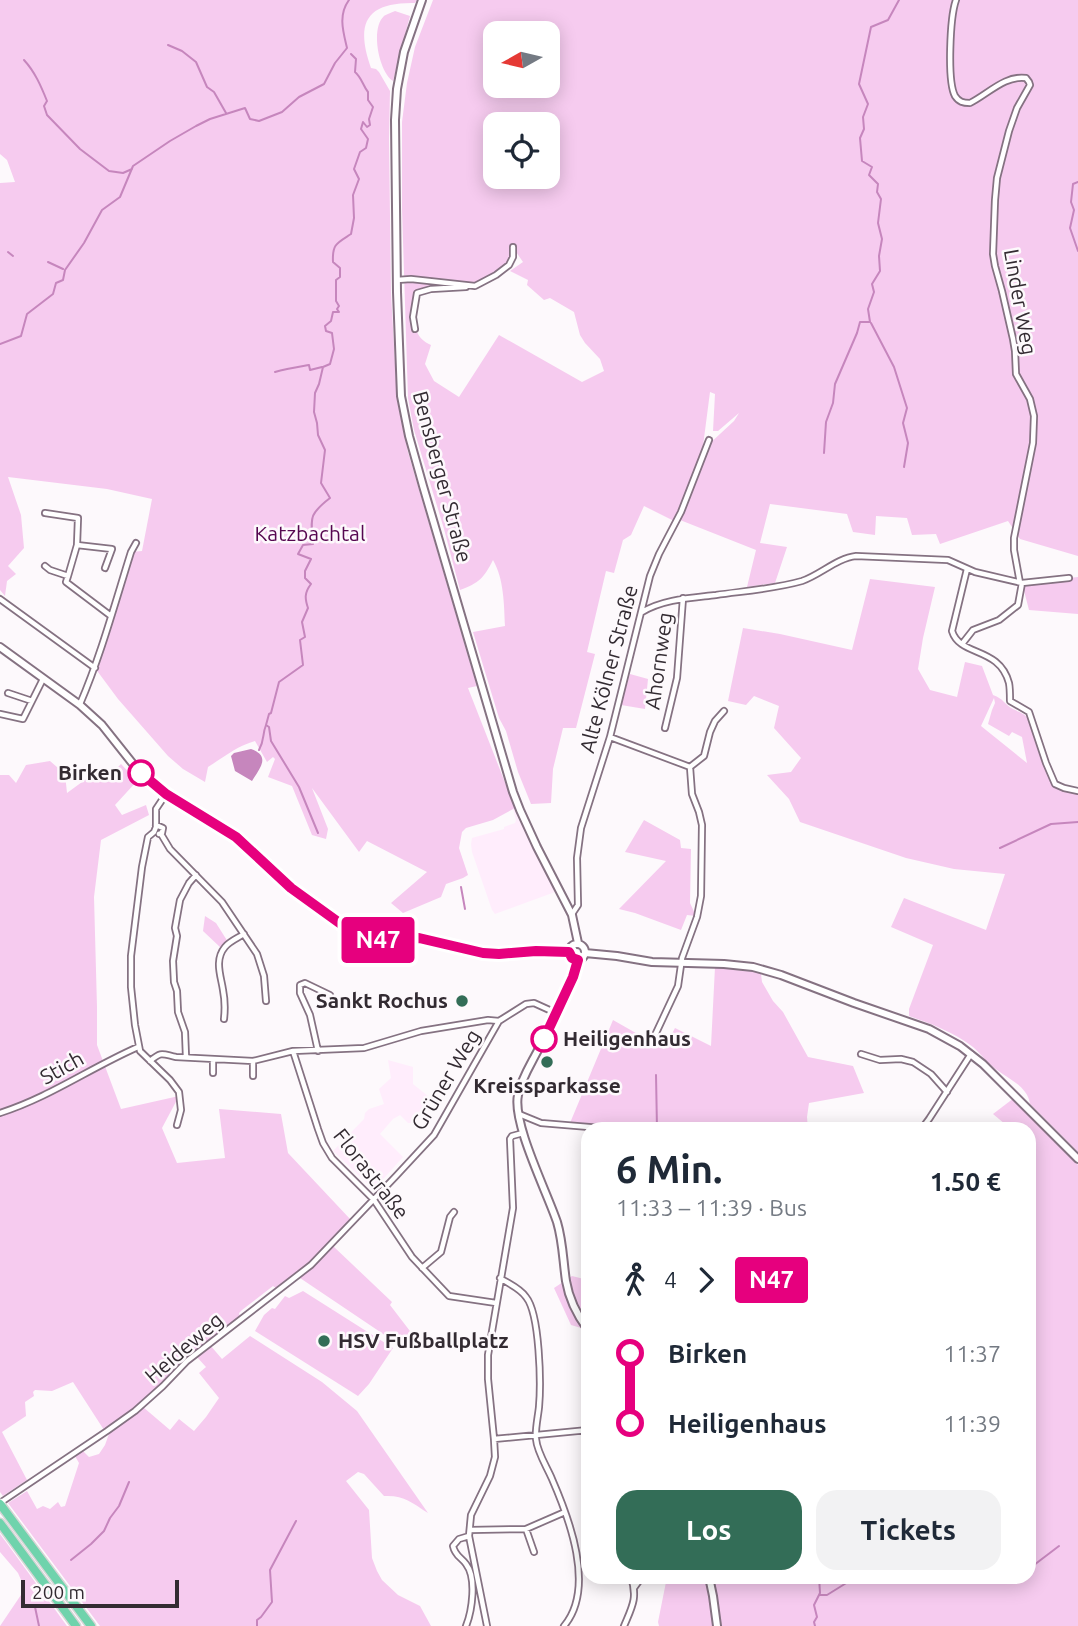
<!DOCTYPE html>
<html lang="de">
<meta charset="utf-8">
<style>
:root{--surface:#fff;--page:#f2f2f3;--text:#1f2937;--muted:#747a83;--accent:#336d57}
body{margin:0;font-family:Ubuntu,sans-serif;background:var(--page);color:var(--text);height:100vh;display:flex;flex-direction:column;font-size:26px;white-space:nowrap}
*{box-sizing:border-box;margin:0}
p{font-size:23px;color:var(--muted)}
.icon{flex:none;width:38px;height:38px;fill:none;stroke:currentColor;stroke-width:2;stroke-linecap:round;stroke-linejoin:round}
.map{position:relative;flex:1;overflow:hidden}
.details{position:absolute;left:581px;top:1122px;width:455px;height:462px;display:flex;flex-direction:column;background:var(--surface);border-radius:21px;box-shadow:0 4px 18px #0003}
.details>*{flex:none}
.badge{padding:0 14px;border-radius:5px;font-size:24px;line-height:46px}
.needle{width:46px;rotate:262deg}
.fabs{position:absolute;left:483px;top:21px;display:grid;gap:14px}
.fabs a{display:grid;place-items:center;width:77px;height:77px;border-radius:14px;background:var(--surface);box-shadow:0 4px 18px #0003;font-size:35px}
.scale{position:absolute;left:21px;bottom:18px;width:158px;box-sizing:border-box;padding-left:7px;border:4px solid #332b32;border-top:0;font-size:19px;line-height:24px;white-space:nowrap;color:#332b32;-webkit-text-stroke:5px #fdf9fc;paint-order:stroke}
.map>.badge{position:absolute;translate:-50% -50%;box-shadow:0 0 0 4px #fff}
.legs{display:flex;align-items:center;gap:10px;height:77px;padding:0 35px;font-size:23px}
.legs p{margin-inline-start:auto}
.headline{display:flex;align-items:center;justify-content:space-between;height:119px;padding:0 35px}
h1{font-size:38px;font-weight:600;line-height:52px}
.primary-button{display:flex;gap:14px;margin-top:auto;padding:14px 35px}
.primary-button a{flex:1;height:80px;border-radius:21px;background:var(--accent);color:#fff;font-size:28px;font-weight:600;line-height:80px;text-align:center}
.primary-button a+a{background:var(--page);color:var(--text)}
ul{padding:0 35px;list-style:none}
li{display:flex;align-items:center;gap:24px;height:70px;font-size:26px}
li i{display:grid;place-items:center;width:10px;height:100%;margin:0 9px;background:currentColor}
li i::after{content:'';width:18px;height:18px;margin:-9px;border:5px solid;border-radius:50%;background:var(--surface)}
li p{margin-inline-start:auto}
li:first-child i{background:linear-gradient(#0000 50%,currentColor 0)}
li:last-child i{background:linear-gradient(currentColor 50%,#0000 0)}
.map>svg:first-child{display:block}
.built{fill:#ffedfc}
.green{fill:#f6cbef;fill-rule:evenodd}
.water{fill:#c686bd}
.lines{fill:none;stroke-linecap:round;stroke-linejoin:round}
.stream{stroke:#c686bd;stroke-width:2}
.street-casing{stroke:#857282;stroke-width:8}
.secondary-casing{stroke:#857282;stroke-width:10}
.highway-casing{stroke:#d6d5d6;stroke-width:11}
.street{stroke:#fff;stroke-width:4.5}
.secondary{stroke:#fff;stroke-width:6}
.highway{stroke:#6fd3ac;stroke-width:8}
.line-1-casing{stroke:#fff;stroke-width:16}
.line-1{stroke:#e6007e;stroke-width:10}
.stop-1-dot{fill:#fff;stroke:#e6007e;stroke-width:3.5}
.poi-dot{fill:#336d57;stroke:#fdf9fc;stroke-width:2.5}
.labels{text-anchor:middle;stroke-width:5;stroke-linejoin:round;paint-order:stroke}
.street-label{font-size:21px;fill:#332b32;stroke:#fdf9fc}
.park-label{font-size:21px;fill:#560750;stroke:#fdf9fc}
.stop-label{font-size:21px;font-weight:bold;fill:#332b32;stroke:#fdf9fc;text-anchor:end}
.poi-label{font-size:21px;font-weight:bold;fill:#332b32;stroke:#fdf9fc;text-anchor:end}
</style>
<div class="map">
<svg width="1078" height="1626" viewBox="0 0 1078 1626">
<rect width="100%" height="100%" fill="#fdf9fc"/>
<path class="built" d="M515 808 527 836 555 892 495 914 492 910 472 852 471 844 472 838 504 829V827L515 823 516 820 513 809Z
M388 1060 413 1067V1084L428 1096 416 1118 411 1123H408L400 1115 393 1119 380 1134 403 1157 377 1186 371 1187 333 1151 364 1119 365 1113 369 1109 384 1104 379 1089 391 1078Z"/>
<path class="green" d="M0 0H417L415 3C366 2 355 23 371 68L376 69 379 72 390 91 389 139 391 293 397 399 408 452 477 686 468 688 515 808 493 820 466 828 462 832 459 848 468 875 463 878 446 884 441 897 403 913 391 903 427 872 367 841 359 852 312 788 328 829 326 839 312 835 292 786 268 777 275 759 273 757 267 762 255 741C237 746 224 757 208 767L205 782 183 769 168 756 118 699 95 668 131 552 142 551 152 499 107 489 8 477 21 515 24 548 8 566 16 574 7 581 5 596 0 590V183L15 182 7 160 0 154Z
M433 0H1078V556L1020 539 1008 521 940 544 936 534 912 535 907 518 876 516 875 535 853 532 847 514 770 504 760 543 787 547 775 583 747 587 756 550 680 520 707 446 734 421 739 413 718 431H713L715 394 710 392 703 446 680 511 674 521 644 506 631 535 623 540 614 573 606 571 587 652 595 654 576 728H563L553 769 551 803 531 804 518 772 506 731 499 718 473 632 505 626C504 604 504 579 493 560 484 578 479 583 460 590L444 529 414 430 408 398 402 209V122L407 83 415 47ZM495 33H548V86H495ZM495 124H548V177H495ZM514 249 523 262 510 271 528 280 527 285 544 300 550 298 574 312 580 335 585 343 600 359 604 371 582 382 499 335 459 397 434 381 425 364 431 345C410 336 415 317 415 297L422 291 475 286 509 265Z
M395 11 410 16 393 81C379 72 370 29 384 16 385 15 393 12 395 11Z
M1078 577V614L1029 610 1022 583Z
M870 579 935 587 923 638 918 669 930 690 957 697 965 662 982 666 993 695C1004 699 1004 704 1013 709 1019 712 1022 712 1028 718L1055 784 1078 791V1152L1030 1104C1028 1087 1009 1079 997 1070 988 1064 981 1054 973 1047 954 1032 931 1024 909 1016V1009L933 945 891 927 904 898 986 930 1005 874 954 869 906 858 800 822 789 799 767 775 791 772 801 758 774 728 779 706 754 696 746 705 728 701 743 628 780 634 852 650ZM994 698 995 703 992 710 988 724 1009 736 1012 732 1022 737 1027 763 981 726Z
M630 674 648 679 645 709 621 705Z
M50 761 65 774 67 793 97 771 106 779 121 764 137 781 115 805 122 815 146 805 149 815 101 840 94 897 97 1007V1045L121 1109 179 1096 162 1128 177 1163 225 1158 219 1109 281 1114 288 1153 351 1220C328 1245 305 1269 277 1289L273 1286 242 1310 239 1313 240 1317 192 1354 149 1397 104 1430 73 1382 52 1391 35 1390 33 1392 34 1396 25 1402 26 1416 2 1432 27 1480 3 1496 0 1492V775H9L16 783 26 765Z
M644 820 680 840 681 848 691 849 690 903 696 916 687 915 681 930 635 913 619 909 666 861 625 852Z
M205 916 216 923 228 942 221 948 203 931Z
M715 967 759 971 761 974 762 982 773 1001 783 1012 808 1057 853 1066 864 1093 809 1103 807 1117 808 1129H614L611 1127 570 1123 613 1020 664 1049 675 1028 711 1046Z
M1014 1098 1078 1165V1626H659L658 1622 667 1577H1029V1129H1011L993 1114Z
M333 1246 392 1302 390 1305 413 1335 401 1346 300 1278Z
M572 1276 588 1280V1330L571 1325 554 1288Z
M303 1291 393 1348 369 1384 358 1396 255 1331 264 1315 272 1308 275 1309 285 1296 289 1298Z
M250 1336 322 1382 357 1411 428 1513C411 1502 404 1495 384 1496L364 1474 358 1472 346 1481 369 1510 372 1558 377 1571 382 1580 398 1595 420 1606 431 1626H100L8 1503 27 1491 37 1509 43 1506 50 1509 58 1502 61 1507 65 1506 79 1463 75 1456 83 1451 89 1457 99 1454 105 1445 110 1431 143 1407 170 1430 179 1419 194 1431 206 1417 219 1398 199 1373 206 1367 196 1356 210 1345 222 1359Z
M0 1534 6 1542 67 1626H0L25 1589 18 1573 0 1552Z"/>
<path class="water" d="M251 749C271 756 260 768 252 781L235 771 231 756 234 753Z"/>
<g class="lines">
<path class="stream" d="M168 45 182 51 196 62 207 87 214 92 226 113
M347 48C343 31 338 15 349 0
M24 60C35 72 41 86 47 101L44 106 47 115 80 149 109 171 123 173 132 169
M1078 182 1073 184 1071 202 1074 210 1070 228 1078 251
M8 252 13 256
M48 262 63 269
M871 323 894 367 907 408 903 423 908 443 904 467
M0 344 21 336 27 314 53 294 56 283 63 280 65 270 84 243 102 210 120 197 133 166 170 141 196 126 210 119 245 108 250 119 259 121 282 112 299 97 324 84 335 63 347 48
M275 372C286 369 298 367 309 365L310 370 322 367
M824 453 826 422 833 403 835 384 857 333 860 322H870L868 309 874 292 872 284 880 271 879 256 882 239 878 223 881 199 877 192 878 184 869 175 872 167 862 161 860 138 864 129 863 117 868 104 859 84 871 27 888 20 899 0
M259 750C265 739 262 735 266 725
M318 833 299 787 271 741 269 727 266 725 269 714 271 713 279 682 303 665 300 640 305 637 302 622 308 608C305 599 304 593 311 584L305 578V571L311 559 298 554 303 545 313 544C311 518 308 515 330 498L321 483 325 450 318 435 317 423 314 412 315 393 319 384 323 367 330 364 334 349 332 333 326 331 325 326 331 321 333 312H339L337 309 339 306 336 301V280L340 277V268L333 262C332 244 337 243 351 234L354 218 353 195 359 179 354 169 360 152 366 148 368 139 361 129 363 122 367 127 370 125 369 119 373 107 368 100V92C363 86 362 78 355 72L356 59 351 54
M1000 848 1051 824 1078 822
M461 887 465 909
M656 1075 657 1129
M71 1560 91 1544 104 1531 110 1518 119 1506 129 1482
M1029 1567 1034 1565 1059 1546
M820 1595H827L856 1577
M35 1607 39 1626
M257 1626V1620L261 1617 272 1602 270 1570 296 1521
M815 1626 814 1622 817 1617 814 1605 820 1593 819 1577"/>
<g class="street-casing">
<path id="street" d="M956 0C950 17 947 81 955 96 959 102 963 103 970 103 988 94 1005 75 1026 78L1029 82 1030 85 1017 108 1009 131 997 178 995 200 993 254 995 266 1002 291 1013 339 1015 351 1016 374 1030 399 1034 416 1033 443 1014 538V550L1020 583
M397 280 411 279 475 286 496 275 509 265 513 257V247
M415 329 413 317 417 293 431 289 466 287
M45 513 78 518 77 545 68 576
M77 545 112 549 105 568
M45 566 50 570 68 576 66 582 111 616
M967 569 952 631C960 657 999 646 1009 683 1010 688 1010 695 1010 701L1029 712 1046 763 1055 784 1064 788 1078 791
M0 599 95 668
M642 612C664 599 691 598 716 595 744 591 774 589 802 581 820 575 837 558 856 556L948 560 975 572 1022 583 1069 578
M962 644 973 630 999 620 1018 605 1022 583
M8 693 32 701
M80 704C101 655 115 603 131 552L136 543
M0 714 23 719 43 679
M665 728 677 678 683 598
M610 737 690 767
M690 767 704 756 710 732 715 721 724 711
M166 794 156 809V827L154 832 148 837 142 867 131 956V987L135 1025 140 1051 170 1080 179 1092 181 1110 177 1125
M156 825 163 828 162 833 159 834
M161 834 170 849 222 902 257 954 264 976 266 1001
M572 914 578 905 577 858 581 828 610 737 650 576 659 554 681 512 709 440
M224 1019C225 1010 225 1000 223 990 221 976 214 960 225 947 230 941 238 938 244 934
M656 1033 678 986 682 958 697 917 701 896 702 825 699 812 692 794 690 767
M293 1051 318 1129 323 1143 332 1158 374 1200 412 1257 449 1296 496 1303
M318 1051 310 1015 300 993V985L305 983 330 995
M861 1054 880 1060 901 1059 913 1062 931 1074 947 1092
M186 1057 185 1032 178 1012 177 991 174 982 173 961 177 936 175 928 180 900 189 883 196 875
M150 1061C162 1051 162 1054 176 1057L253 1061 293 1051 364 1048 421 1031 488 1020 499 1021
M253 1061V1076
M213 1073V1059
M0 1113C50 1097 90 1068 138 1047
M519 1114 541 1123 613 1129
M919 1129 923 1127 929 1119 971 1054
M422 1268 441 1252 450 1217 454 1212
M500 1278C509 1284 520 1288 526 1297 540 1314 541 1384 539 1407 538 1417 535 1429 536 1439 537 1452 547 1467 552 1479 569 1518 596 1588 564 1626
M585 1430 588 1442
M494 1439 588 1430
M0 1503 107 1431 135 1411 163 1386 187 1361 311 1265 396 1176 434 1135 499 1021 526 1004 534 1003 556 1013
M526 1529 534 1552
M470 1530 526 1529 565 1512
M634 1588 642 1577
M466 1626C472 1611 477 1578 466 1564 461 1557 455 1556 453 1546L459 1539 469 1536
M487 1626 469 1536 471 1515 490 1476 495 1457 494 1439 488 1379V1355L513 1208 510 1139 512 1136 523 1133
M624 1626C632 1607 638 1598 631 1577"/>
</g>
<g class="secondary-casing">
<path id="secondary" d="M422 0 404 52 397 89 395 120 397 292 401 396 409 436 423 486 513 792 520 810 537 847 572 915 578 943
M0 647 80 705 102 725 137 769 151 782 166 794 236 837 291 888 352 932 360 936 376 940 419 938 483 953 500 954 536 951 569 952
M569 952a8 8 0 1 1 16 0a8 8 0 1 1-16 0Z
M585 953 617 956 652 962 724 964 753 967 781 975 854 1003 929 1029 960 1046 983 1064 1078 1159
M578 960 573 977C561 1002 550 1026 538 1050 531 1064 521 1079 518 1095 512 1123 547 1192 557 1222 563 1242 563 1261 566 1281 569 1299 577 1315 588 1330
M709 1577 713 1596 717 1626"/>
</g>
<g class="highway-casing">
<path id="highway" d="M0 1504 91 1626
M0 1523 76 1626"/>
</g>
<use href="#street" class="street"/>
<use href="#secondary" class="secondary"/>
<use href="#highway" class="highway"/>
</g>
<g class="lines">
<g class="line-1-casing">
<path id="line-1" d="M141 773 166 794 236 837 291 888 352 932 360 936 376 940 419 938 483 953 499 954 536 951 569 952 572 958 578 960 573 977 544 1039"/>
</g>
<use href="#line-1" class="line-1"/>
</g>
<g class="stop-1-dot">
<circle cx="141" cy="773" r="12"/>
<circle cx="544" cy="1039" r="12"/>
</g>
<g class="poi-dot">
<circle cx="462" cy="1001" r="7"/>
<circle cx="547" cy="1062" r="7"/>
<circle cx="324" cy="1341" r="7"/>
</g>
<g class="labels">
<g class="street-label">
<text transform="translate(1020 302) rotate(80)" y="7">Linder Weg</text>
<text transform="translate(442 477) rotate(75)" y="7">Bensberger Straße</text>
<text transform="translate(659 661) rotate(-82)" y="7">Ahornweg</text>
<text transform="translate(609 669) rotate(-75)" y="7">Alte Kölner Straße</text>
<text transform="translate(62 1068) rotate(-29)" y="7">Stich</text>
<text transform="translate(446 1080) rotate(-59)" y="7">Grüner Weg</text>
<text transform="translate(371 1174) rotate(52)" y="7">Florastraße</text>
<text transform="translate(184 1348) rotate(-41)" y="7">Heideweg</text>
</g>
<g class="park-label">
<text x="310" y="541">Katzbachtal</text>
</g>
<g class="stop-label">
<text x="122" y="780">Birken</text>
<text x="563" y="1046" text-anchor="start">Heiligenhaus</text>
</g>
<g class="poi-label">
<text x="448" y="1008">Sankt Rochus</text>
<text x="547" y="1093" text-anchor="middle">Kreissparkasse</text>
<text x="338" y="1348" text-anchor="start">HSV Fußballplatz</text>
</g>
</g>
</svg>
<div class="fabs">
<a><svg class="needle" viewBox="-14 -14 28 28"><path d="M0-13l5 13h-10z" fill="#e53935"/><path d="M0 13l5-13h-10z" fill="#747a83"/></svg></a>
<a><svg class="icon" aria-label="locate" viewBox="0 0 24 24"><circle cx="12" cy="12" r="6"/><path d="M12 2v4M12 18v4M2 12h4M18 12h4"/></svg></a>
</div>
<div class="scale">200 m</div>
<b class="badge" style="left:378px;top:940px;background:#e6007e;color:#fff">N47</b>
<section class="details">
<div class="headline"><div><h1>6 Min.</h1><p>11:33 – 11:39 · Bus</p></div><b>1.50 €</b></div>
<div class="legs"><svg class="icon" aria-label="walk" viewBox="0 0 24 24"><circle cx="13" cy="4" r="2"/><path d="M13 8l-2 6 4 7M11 14l-3 7M7 12l3-4h3l4 4"/></svg>4<svg class="icon" aria-label="forward" viewBox="0 0 24 24"><path d="M9 5l7 7-7 7"/></svg><b class="badge" style="background:#e6007e;color:#fff">N47</b></div>
<ul>
<li><i style="color:#e6007e"></i><b>Birken</b><p>11:37</p></li>
<li><i style="color:#e6007e"></i><b>Heiligenhaus</b><p>11:39</p></li>
</ul>
<div class="primary-button"><a>Los</a><a>Tickets</a></div>
</section>
</div>
